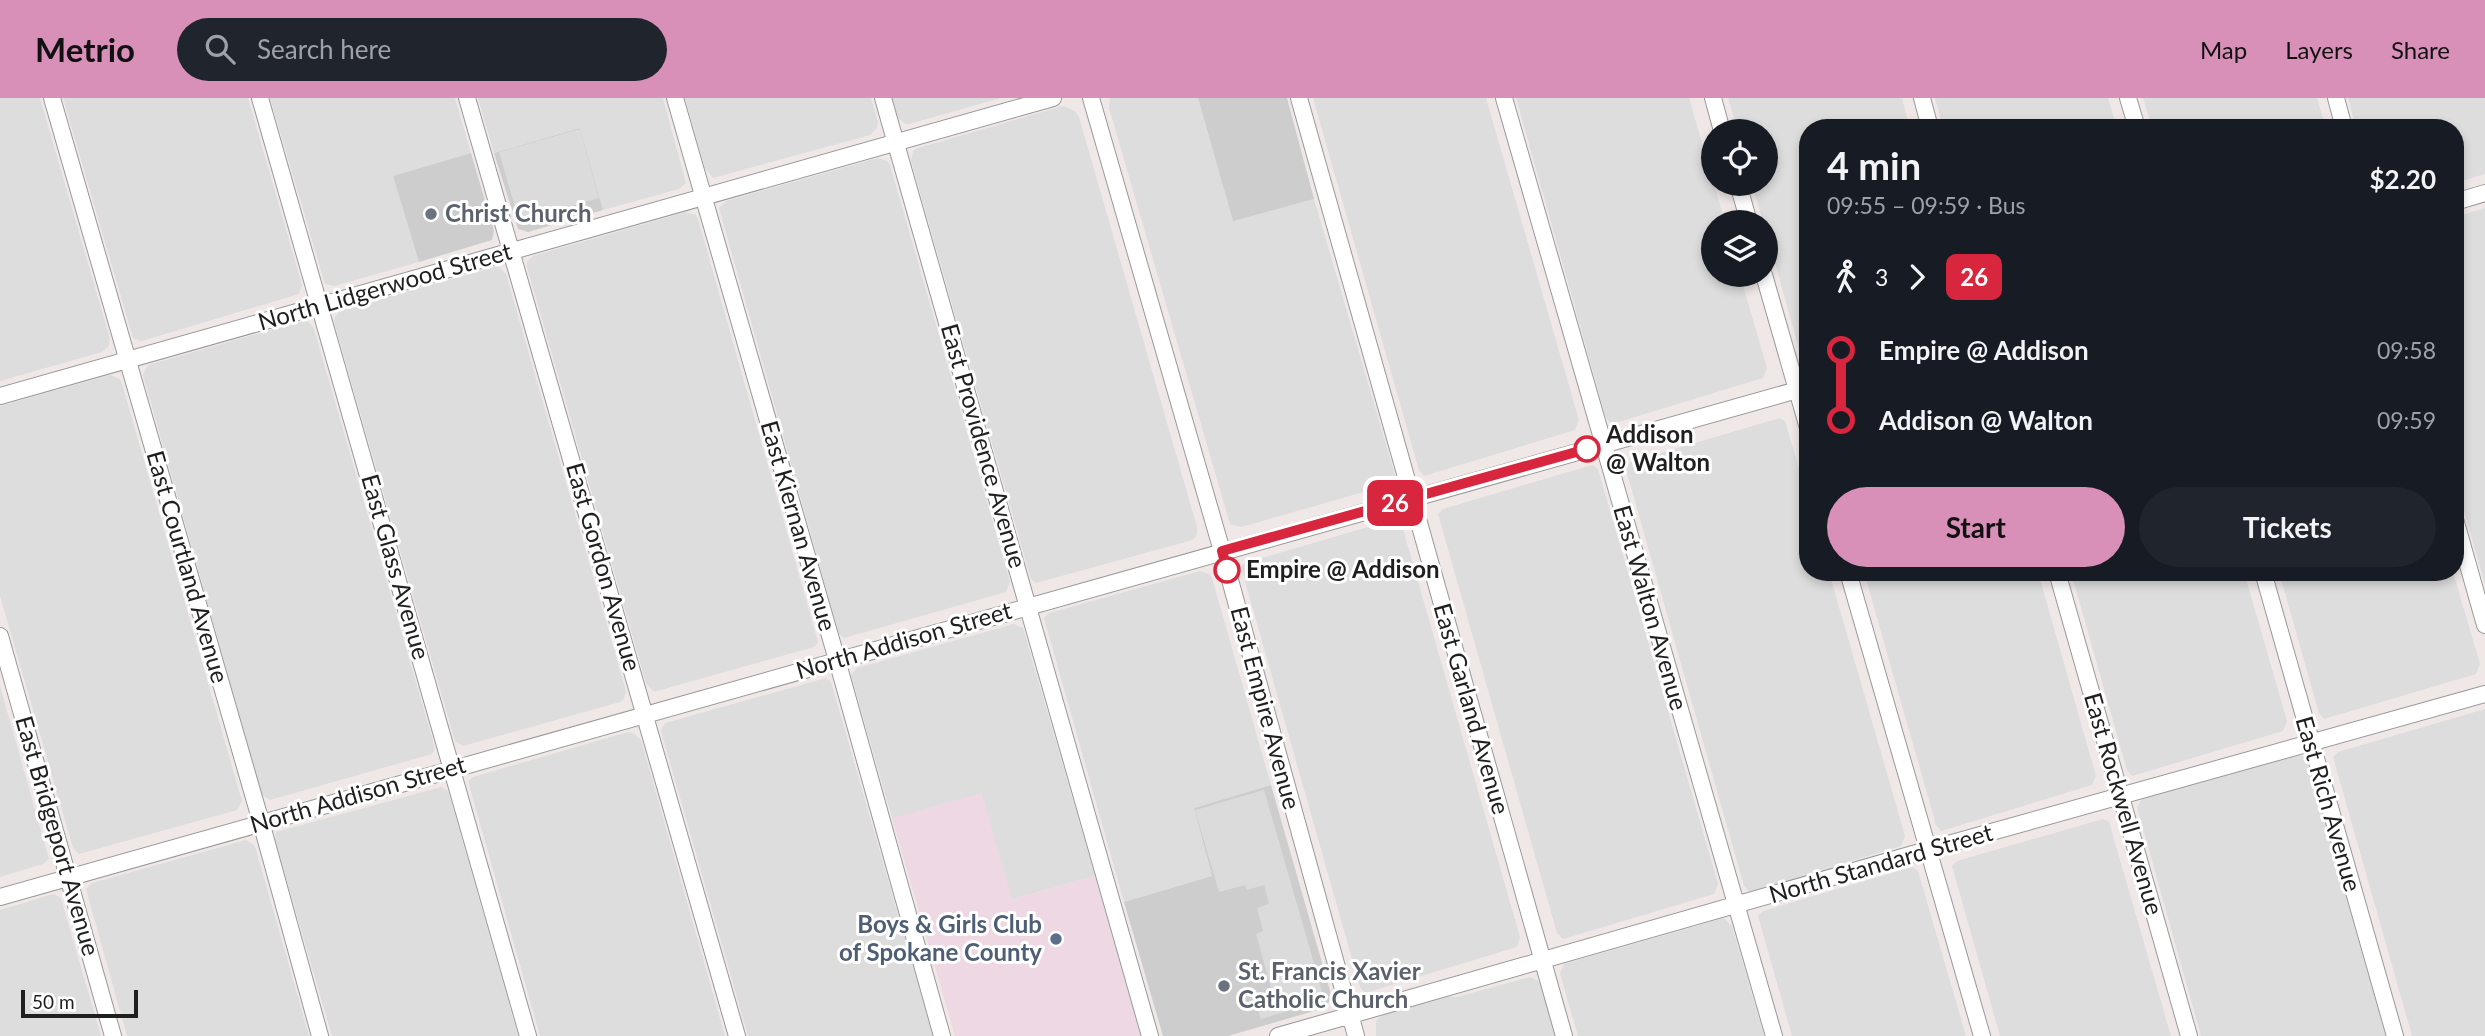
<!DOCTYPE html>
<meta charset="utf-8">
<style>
:root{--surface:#171b24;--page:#20242c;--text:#f1f3f6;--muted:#9ea1a6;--accent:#d88fb8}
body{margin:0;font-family:Lato,sans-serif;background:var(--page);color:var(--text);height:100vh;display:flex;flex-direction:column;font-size:26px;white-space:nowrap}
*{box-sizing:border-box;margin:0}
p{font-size:23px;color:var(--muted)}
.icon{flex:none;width:38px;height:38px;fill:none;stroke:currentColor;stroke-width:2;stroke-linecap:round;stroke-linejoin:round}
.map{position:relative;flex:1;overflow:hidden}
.drawer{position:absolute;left:1799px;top:21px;width:665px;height:462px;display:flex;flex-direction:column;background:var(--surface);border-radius:28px;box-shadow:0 4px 10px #0003}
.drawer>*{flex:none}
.badge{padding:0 14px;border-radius:10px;font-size:24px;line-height:46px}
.fabs{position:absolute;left:1701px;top:21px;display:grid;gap:14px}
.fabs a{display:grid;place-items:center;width:77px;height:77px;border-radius:50%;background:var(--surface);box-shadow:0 4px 10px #0003;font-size:35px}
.scale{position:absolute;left:21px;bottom:18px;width:117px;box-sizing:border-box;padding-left:7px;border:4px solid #1f1f1f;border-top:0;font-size:19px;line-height:24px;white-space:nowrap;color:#1f1f1f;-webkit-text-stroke:5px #fff;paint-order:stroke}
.map>.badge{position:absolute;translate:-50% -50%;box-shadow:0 0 0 4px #fff}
.legs{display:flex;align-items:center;gap:10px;height:77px;padding:0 28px;font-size:23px}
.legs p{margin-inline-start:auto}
.head{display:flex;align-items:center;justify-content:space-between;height:119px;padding:0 28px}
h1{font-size:38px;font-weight:700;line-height:52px}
.button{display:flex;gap:14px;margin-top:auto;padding:14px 28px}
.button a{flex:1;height:80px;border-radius:42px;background:var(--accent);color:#111;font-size:28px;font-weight:700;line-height:80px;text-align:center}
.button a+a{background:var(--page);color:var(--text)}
ul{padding:0 28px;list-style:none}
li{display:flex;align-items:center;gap:24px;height:70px;font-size:26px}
li i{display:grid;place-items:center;width:10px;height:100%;margin:0 9px;background:currentColor}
li i::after{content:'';width:18px;height:18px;margin:-9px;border:5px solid;border-radius:50%;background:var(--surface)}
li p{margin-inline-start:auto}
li:first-child i{background:linear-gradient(#0000 50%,currentColor 0)}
li:last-child i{background:linear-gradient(currentColor 50%,#0000 0)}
header{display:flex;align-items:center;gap:42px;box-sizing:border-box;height:98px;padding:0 35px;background:var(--accent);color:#111}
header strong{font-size:33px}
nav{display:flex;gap:38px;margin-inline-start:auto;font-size:24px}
.search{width:490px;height:63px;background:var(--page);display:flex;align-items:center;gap:18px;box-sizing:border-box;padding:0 24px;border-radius:38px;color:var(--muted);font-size:26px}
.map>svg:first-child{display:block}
.residential{fill:#ddd}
.commercial{fill:#eed8e3}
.religious{fill:#cdcdcd}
.parking{fill:#dbdbdb}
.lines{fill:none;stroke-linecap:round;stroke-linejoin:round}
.minor-casing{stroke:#999;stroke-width:18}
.minor{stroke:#fff;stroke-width:16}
.line-1-casing{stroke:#fff;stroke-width:16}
.line-1{stroke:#d7263d;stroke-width:10}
.worship-dot{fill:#6b7280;stroke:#fff;stroke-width:2.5}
.stop-1-dot{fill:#fff;stroke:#d7263d;stroke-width:3.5}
.service-dot{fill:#5c6f8a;stroke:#fff;stroke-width:2.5}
.labels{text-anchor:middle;stroke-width:6;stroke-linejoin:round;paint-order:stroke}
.worship-label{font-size:24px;font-weight:bold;fill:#5b616d;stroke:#fff;text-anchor:start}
.street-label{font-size:24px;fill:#1f1f1f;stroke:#fff}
.stop-label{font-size:24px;font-weight:bold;fill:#1f1f1f;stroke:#fff;text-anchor:start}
.service-label{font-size:24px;font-weight:bold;fill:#4e5e75;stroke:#fff;text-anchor:end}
</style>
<header>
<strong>Metrio</strong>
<div class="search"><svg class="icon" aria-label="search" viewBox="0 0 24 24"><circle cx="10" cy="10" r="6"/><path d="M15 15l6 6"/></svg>Search here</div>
<nav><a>Map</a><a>Layers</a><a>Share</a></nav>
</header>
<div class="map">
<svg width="2485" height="938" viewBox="0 0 2485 938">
<rect width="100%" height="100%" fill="#efe8e7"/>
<path class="residential" d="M0 0H40L110 241 109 248 102 254 0 283Z
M63 0H248L302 187 299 196 142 243 133 240Z
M270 0H455L471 55 393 78 419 164 334 188 325 186Z
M478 0H663L686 85 679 91 603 112 580 30 494 55Z
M685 0H871L878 24 877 30 870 37 713 80 705 70Z
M892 0H1001L909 26H905L898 20Z
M1110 0H1198L1233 122 1314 101 1395 377 1392 386 1241 429 1230 426 1109 10Z
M1313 0H1486L1579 322 1575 332 1424 378 1419 372Z
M1516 0H1689L1725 124H1713V177H1740L1767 270 1763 280 1612 326 1606 320Z
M1728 0H1902L1910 30H1808V270L1803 265 1766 133V124H1763L1752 86H1766V33H1738Z
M1935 0H2108L2117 30H1943Z
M2143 0H2317L2326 30H2152Z
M2348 0H2485V76L2455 85V30H2356Z
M1063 8 1075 13 1079 19 1197 429V436L1194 441 1189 443 1036 485 1031 481 911 63 913 53 918 50Z
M878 60 887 63 890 67 1010 484 1006 494 844 540 839 536 719 110 726 103Z
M2485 110V486L2455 381V119Z
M686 114 696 117 698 121 818 544 814 549 657 593H653L646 585 527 169V164L533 158Z
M494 169H499L506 176 626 593 624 601 620 604 463 648 455 643 334 224 335 219 341 212Z
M303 223H308L314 231 435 650 432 656 270 702 262 697 143 277 148 267Z
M110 277 120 281 122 286 242 703 237 712 79 756 73 750 0 498V308Z
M1780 320 1785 323 1808 401V474H1829L1905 738 1901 748 1750 794 1744 788 1625 368 1630 364Z
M1592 367 1598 371 1718 786 1714 796 1563 841 1557 835 1438 416 1443 411Z
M1395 421 1401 424 1520 839 1517 849 1365 895 1360 889 1241 469 1245 465Z
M1200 473 1209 476 1212 480 1271 687 1194 710 1212 778 1124 804 1044 520 1049 515Z
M1864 474H2038L2096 678 2092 687 1941 733 1936 727Z
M2071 474H2244L2287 623 2283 633 2132 678 2127 672Z
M2279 474H2453L2480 566 2476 576 2324 621 2319 615Z
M1014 526 1023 530 1095 778 1012 801 905 717 892 720 851 577 857 570Z
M826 580 831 584 933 938H748L661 633 665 625Z
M0 588 49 761 43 766 0 779Z
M2485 611V938H2412L2333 659 2338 654Z
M628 634 633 635 641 642 725 938H540L468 683 473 679Z
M2292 657 2303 658 2307 663 2386 938H2201L2137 709 2142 701Z
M441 689 448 693 518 938H332L275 742 276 734Z
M2103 721 2109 724 2171 938H2000L1952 768 1957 763Z
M246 742 255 748 309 938H127L86 791 92 785Z
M1912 769 1918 773 1966 938H1792L1758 818 1763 813Z
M53 796 61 800 62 804 101 938H0V812Z
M1724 820 1732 828 1764 938H1578L1560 876 1564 866Z
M1530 879 1537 882 1542 888 1556 938H1376V923L1383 916 1444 898 1457 899Z"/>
<path class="commercial" d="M982 695 1012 801 1095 778 1141 938H955L892 720Z"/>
<path class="religious" d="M1198 0H1287L1314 101 1233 123Z
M580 30 603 112 528 134 518 131 494 55Z
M471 55 494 133 492 142 419 164 393 78Z
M1271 687 1331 896 1330 903 1321 911 1228 938H1163L1124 804 1212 778 1194 710Z"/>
<path class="parking" d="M580 31 599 100 519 123 499 54Z
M1264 692 1324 900 1320 903 1261 921 1255 903 1273 897 1256 836 1263 833 1257 810 1269 806 1264 787 1247 792 1245 787 1219 794 1195 712Z"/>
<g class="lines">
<g class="minor-casing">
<path id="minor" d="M52 0 261 724 320 938
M260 0 528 938
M467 0 737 938
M675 0 837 562 942 938
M883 0 1150 938
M1091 0 1222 453 1356 938
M1299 0 1564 938
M1504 0 1774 938
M1713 0 1722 33
M1922 0 1930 30
M2128 0 2137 30
M2336 0 2344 30
M1738 86 1749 124
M2455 104 2485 95
M1764 177 1808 330
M0 298 1053 0
M2455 421 2485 527
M1848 474 1982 938
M2057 474 2189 938
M2263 474 2395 938
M0 538 113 938
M0 799 1808 289
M1278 938 1927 752 2485 596"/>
</g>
<use href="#minor" class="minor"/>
</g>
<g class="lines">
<g class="line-1-casing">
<path id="line-1" d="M1227 472 1222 453 1587 351"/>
</g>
<use href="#line-1" class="line-1"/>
</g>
<g class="worship-dot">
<circle cx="431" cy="116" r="7"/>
<circle cx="1224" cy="888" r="7"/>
</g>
<g class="stop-1-dot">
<circle cx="1587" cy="351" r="12"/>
<circle cx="1227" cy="472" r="12"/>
</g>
<circle class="service-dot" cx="1056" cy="841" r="7"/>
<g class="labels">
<g class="worship-label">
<text x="445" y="124">Christ Church</text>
<text x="1238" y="882">St. Francis Xavier<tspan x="1238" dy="28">Catholic Church</tspan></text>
</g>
<g class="street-label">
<text transform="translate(385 189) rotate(-16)" y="8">North Lidgerwood Street</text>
<text transform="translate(983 348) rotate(74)" y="8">East Providence Avenue</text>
<text transform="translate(798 428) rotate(74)" y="8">East Kiernan Avenue</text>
<text transform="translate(187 469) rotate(74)" y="8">East Courtland Avenue</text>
<text transform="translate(395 469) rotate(74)" y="8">East Glass Avenue</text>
<text transform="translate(603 469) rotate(74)" y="8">East Gordon Avenue</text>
<text transform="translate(1650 510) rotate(74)" y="8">East Walton Avenue</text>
<text transform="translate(904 543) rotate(-16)" y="8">North Addison Street</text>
<text transform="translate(1265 610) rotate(75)" y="8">East Empire Avenue</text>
<text transform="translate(1471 611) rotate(74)" y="8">East Garland Avenue</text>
<text transform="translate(358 697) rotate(-16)" y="8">North Addison Street</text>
<text transform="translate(2123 706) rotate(74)" y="8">East Rockwell Avenue</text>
<text transform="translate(2328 706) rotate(74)" y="8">East Rich Avenue</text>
<text transform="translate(57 738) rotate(74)" y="8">East Bridgeport Avenue</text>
<text transform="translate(1881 766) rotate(-16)" y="8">North Standard Street</text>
</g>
<g class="stop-label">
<text x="1606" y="345">Addison<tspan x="1606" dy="28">@ Walton</tspan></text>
<text x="1246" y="480">Empire @ Addison</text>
</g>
<g class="service-label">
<text x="1042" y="835">Boys &amp; Girls Club<tspan x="1042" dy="28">of Spokane County</tspan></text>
</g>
</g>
</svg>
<div class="fabs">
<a><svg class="icon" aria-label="locate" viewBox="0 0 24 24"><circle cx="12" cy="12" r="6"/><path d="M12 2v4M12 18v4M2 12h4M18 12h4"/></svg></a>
<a><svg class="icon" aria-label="layers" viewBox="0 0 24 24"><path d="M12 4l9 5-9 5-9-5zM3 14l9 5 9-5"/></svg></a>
</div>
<div class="scale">50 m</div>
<b class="badge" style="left:1395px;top:405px;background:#d7263d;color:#fff">26</b>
<section class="drawer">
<div class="head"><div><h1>4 min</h1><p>09:55 – 09:59 · Bus</p></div><b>$2.20</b></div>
<div class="legs"><svg class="icon" aria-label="walk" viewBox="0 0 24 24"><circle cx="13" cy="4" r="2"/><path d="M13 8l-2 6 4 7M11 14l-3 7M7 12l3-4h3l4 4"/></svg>3<svg class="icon" aria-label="forward" viewBox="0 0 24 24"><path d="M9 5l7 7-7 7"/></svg><b class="badge" style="background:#d7263d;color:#fff">26</b></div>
<ul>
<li><i style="color:#d7263d"></i><b>Empire @ Addison</b><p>09:58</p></li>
<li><i style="color:#d7263d"></i><b>Addison @ Walton</b><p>09:59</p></li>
</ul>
<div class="button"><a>Start</a><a>Tickets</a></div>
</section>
</div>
